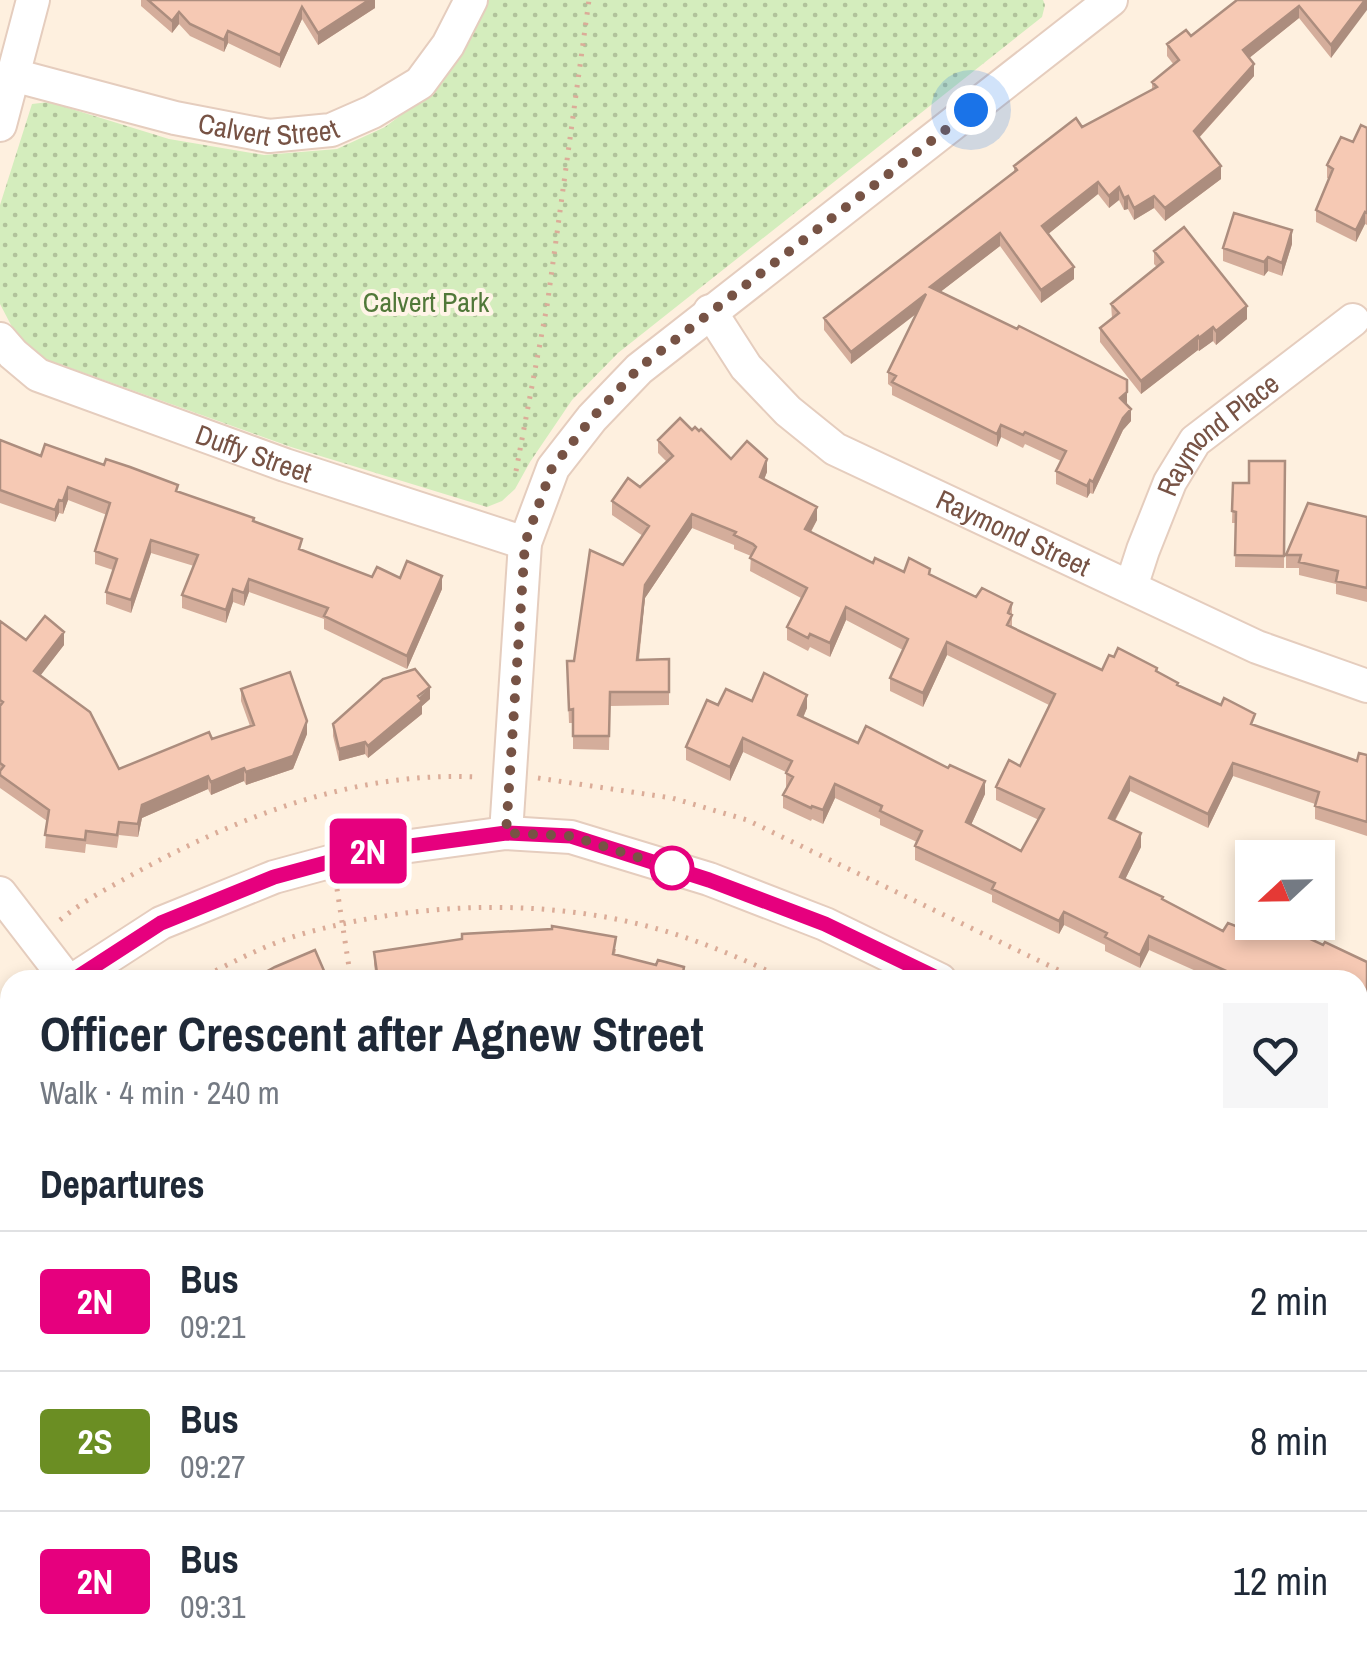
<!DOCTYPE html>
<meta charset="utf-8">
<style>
:root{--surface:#fff;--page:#f6f6f7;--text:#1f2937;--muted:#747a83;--line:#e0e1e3}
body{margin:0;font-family:"Archivo Narrow",sans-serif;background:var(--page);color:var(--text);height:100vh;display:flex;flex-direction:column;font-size:38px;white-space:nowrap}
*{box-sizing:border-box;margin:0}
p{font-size:32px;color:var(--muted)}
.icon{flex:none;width:55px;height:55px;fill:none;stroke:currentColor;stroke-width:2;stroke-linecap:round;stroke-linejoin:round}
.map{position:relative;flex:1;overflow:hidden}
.drawer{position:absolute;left:0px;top:970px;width:1368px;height:700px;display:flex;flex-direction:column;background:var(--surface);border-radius:30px 30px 0 0;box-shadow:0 5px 15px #0003}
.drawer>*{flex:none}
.badge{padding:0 20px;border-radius:8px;font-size:35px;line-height:65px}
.needle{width:65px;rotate:248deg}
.buttons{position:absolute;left:1235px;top:840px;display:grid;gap:20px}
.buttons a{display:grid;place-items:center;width:100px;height:100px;border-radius:0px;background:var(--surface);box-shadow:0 5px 15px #0003;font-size:50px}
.you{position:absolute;width:50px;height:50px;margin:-25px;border:8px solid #fff;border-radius:50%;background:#1a73e8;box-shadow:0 0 0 15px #1a73e833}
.map>.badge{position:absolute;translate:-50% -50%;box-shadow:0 0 0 5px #fff}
h2{padding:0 40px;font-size:38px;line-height:90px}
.round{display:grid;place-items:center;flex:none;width:105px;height:105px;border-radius:0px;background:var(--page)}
.summary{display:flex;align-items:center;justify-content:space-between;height:170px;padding:0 40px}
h1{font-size:48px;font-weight:700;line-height:75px}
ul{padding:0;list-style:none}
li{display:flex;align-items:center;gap:30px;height:140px;padding:0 40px;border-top:2px solid var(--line)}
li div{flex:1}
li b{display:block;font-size:38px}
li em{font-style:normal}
li .badge{min-width:110px;font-weight:700;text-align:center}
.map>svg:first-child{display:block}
.green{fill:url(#green-dots)}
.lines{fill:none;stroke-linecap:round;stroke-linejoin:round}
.street-casing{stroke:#e5cdbe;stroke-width:36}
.path{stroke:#dbac98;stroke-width:5;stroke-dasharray:2.5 8;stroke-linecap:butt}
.street{stroke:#fff;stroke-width:32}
.wall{fill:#d4ad9b}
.shaded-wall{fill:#ac8d7e}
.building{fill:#f6c9b4;stroke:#ac8d7e;stroke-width:2.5}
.line-casing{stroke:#fff;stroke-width:22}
.line{stroke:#e6007e;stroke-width:15}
.walk{stroke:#775345;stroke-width:10;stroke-dasharray:0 18}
.stop-dot{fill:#fff;stroke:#e6007e;stroke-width:5}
.labels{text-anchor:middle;stroke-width:8;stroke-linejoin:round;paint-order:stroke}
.street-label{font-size:28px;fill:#775345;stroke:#fff4e7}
.park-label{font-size:28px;fill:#517839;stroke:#fff4e7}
</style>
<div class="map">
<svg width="1367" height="1670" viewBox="0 0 1367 1670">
<defs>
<pattern id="green-dots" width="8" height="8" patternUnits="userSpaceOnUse" patternTransform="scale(2.5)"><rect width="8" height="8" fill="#d4edbd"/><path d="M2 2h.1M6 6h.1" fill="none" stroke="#b1c39b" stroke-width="1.8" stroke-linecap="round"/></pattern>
</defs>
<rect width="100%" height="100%" fill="#fef0df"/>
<path class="green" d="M487 0H1043L1045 5 1042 17 618 353 572 400 530 462 515 489 502 501 487 507 291 447 45 359 23 342 11 325 0 304V205L32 104 49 102 169 139 264 155 337 149 385 127 429 94 462 54Z"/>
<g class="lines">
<g class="street-casing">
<g id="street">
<path id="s1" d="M13 75 175 118 269 136 331 130 372 112 420 83 448 45 471 0"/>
<path d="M0 125 33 0"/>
<path id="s2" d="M710 311 746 367 788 411 835 449 1257 647 1367 686"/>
<path id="s3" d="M0 339 13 354 38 375 285 465 525 543"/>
<path id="s4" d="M1131 587 1143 550 1170 482 1195 441 1353 320"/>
<path d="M506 833 525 543 553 468 592 418 639 369 1111 0"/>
<path d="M0 893 67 980"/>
<path d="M73 980 161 923 274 877 366 852 506 833 571 837 709 879 825 924 940 980"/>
<path d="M0 1060 10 1049"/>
<path d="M1358 1184 1367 1188"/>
<path d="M1358 1608 1367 1613"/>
<path d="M339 1660 351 1670"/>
<path d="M827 1660 842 1670"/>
<path d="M701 1670 706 1660"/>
</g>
</g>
<path class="path" d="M516 471 547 306 589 0
M538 778 672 798 747 820 1079 980
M337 889 351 980
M60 920C84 900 112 886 139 871 242 815 358 771 477 777
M197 980C233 962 270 942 309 932 429 900 562 897 681 936 717 948 752 963 787 980
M1358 1114 1367 1118
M0 1149 10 1137
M1358 1253 1367 1258
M1358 1560 1367 1565
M1358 1648 1367 1653
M767 1660 782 1670
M892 1660 907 1670
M179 1670 188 1660
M748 1670 753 1660"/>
<use href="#street" class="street"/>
</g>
<path class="wall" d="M141 0H375V8L318 45 302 19 280 68 228 43 224 52 190 36 179 24 172 33 141 6Z
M1237 0H1367L1331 58 1299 18 1249 58 1254 76 1199 138 1221 179 1165 221 1154 208 1134 220 1128 209 1124 210 1119 200 1109 208 1098 194 1048 234 1074 279 1041 303 1000 246 940 292 1127 405 1131 421 1123 430 1093 494 1090 493 1087 498 1056 484V471L1061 461 1025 444 1023 448 1001 437 997 447 892 395V387L888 384V372L916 314 851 364 824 330V318L1014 172V166L1082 127 1152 90V82L1174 65 1167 56V44L1191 36Z
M1367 128V225L1365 224 1356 242 1316 222V210L1329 179 1327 178V165Z
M1292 244 1282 276 1268 271 1264 276 1223 261V248Z
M1154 251 1247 319 1216 345 1213 341 1199 351 1198 350 1141 394 1100 342V328L1112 318 1111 304 1157 267 1154 264Z
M692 430 731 459 767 472 764 479 817 520 811 532 873 563 904 572 930 575 976 597 1012 603V628L1102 670 1157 672 1178 685 1255 726 1357 761 1367 755V836L1315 819V804L1233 776 1208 828 1130 791 1115 821 1141 847 1125 879 1223 931 1238 927 1323 945 1367 962V1072L1358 1067V980H1216L1149 950 1140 968 1105 951V945L1064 925 1059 934 992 902V895L915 860V846L917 842 880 825V819L835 798 823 824 812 819 811 821 783 808V795L787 787H786V772L743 752 730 781 686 760V747L718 705 752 701 807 708 803 718 858 743 985 794 971 825 1021 851 1039 820 996 800V787L1020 766 1049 705 947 655 923 707 890 691V678L903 650 846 620 830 657 810 647 808 651 787 640V627L801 598 750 571 751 556 734 549V545L692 528 645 598 639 660 669 659V705L610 706 609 750 573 749V723H569L567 674 623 565 643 536 612 515V501L640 487 667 462 658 453V440Z
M0 440 41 456 178 491 254 522 302 550 372 577 400 578 442 589 407 669 324 629V619L249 592 244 606 233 602 226 623 182 608V595L194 566 151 553 131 613 106 604V592L113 570 95 564V551L107 515 68 500 63 514 59 513 55 522 0 503Z
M1285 461 1284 568 1235 567 1236 523H1232L1233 483H1249Z
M1367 517V602L1336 594V584L1299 575V568H1286V555Z
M0 621 26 640 64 645 40 675 119 769 250 726 241 701V689L307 734 293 769 246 785 244 781 211 795 208 789 142 818 138 837 119 835 117 848 86 844 85 853 45 848 47 821 0 788Z
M430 699 422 706V714L368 758 365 754 339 761 333 736V724Z
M616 949 615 955 684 973 703 980H376L374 964V952Z
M10 1338V1427L0 1419V1350Z
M1358 1409 1367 1414V1535L1358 1530Z
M10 1492V1565L0 1561V1498Z
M442 1660H501L494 1670H455Z
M572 1660H621L611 1670H580Z
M967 1660H1139L1133 1670H981Z"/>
<path class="shaded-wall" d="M369 0H375V8L318 45V33Z
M1365 0H1367V10L1331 58V45Z
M1299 6V18L1243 63V50Z
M302 7V19L280 68V55Z
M179 12V24L172 33V21Z
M228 31V43L224 52V40Z
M1254 64V76L1194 143V131Z
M1221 166V179L1165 221V208Z
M1098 182V194L1042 239V226Z
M1119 187V200L1109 208V196Z
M1128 196V209L1124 210V198Z
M1154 196V208L1134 220V208Z
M1365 212V224L1356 242V230Z
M1292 230V244L1282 276V263Z
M1000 233V246L930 300V287Z
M1268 257V271L1264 276V262Z
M1074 267V279L1041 303V290Z
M926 294V306L851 364V352Z
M1247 306V319L1216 345V331Z
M1213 327V341L1199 351V338Z
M1198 336V350L1141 394V381Z
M1127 392V405L1120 398Z
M1131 409V421L1123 430 1093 494V482L1123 418Z
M1001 425V437L997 447V434Z
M767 459V472L760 490V477Z
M1090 480V493L1087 498V486Z
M68 487V500L63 514V501Z
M59 500V513L55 522V510Z
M817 507V520L805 542V529Z
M692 514V528L645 598 637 673 645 585Z
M151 540V553L131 613V600Z
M442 576V589L407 669V656Z
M249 579V592L244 606V593Z
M233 589V602L226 623V610Z
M846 607V620L830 657V643Z
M64 632V645L34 684V671Z
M947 642V655L923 707V693Z
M430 687V699L422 706V714L368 758V746Z
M807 695V708L798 729V715Z
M307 721V734L293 769 246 785V772Z
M743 738V752L730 781V767Z
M365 742V754L339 761V749Z
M1233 763V776L1208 828V814Z
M244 768V781L211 795V782Z
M208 776V789L142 818 138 837V824L142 805Z
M1130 777V791L1109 831V818Z
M985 781V794L966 836V822Z
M835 784V798L823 824V810Z
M1141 833V847L1120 890V877Z
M1064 912V925L1059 934V921Z
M1149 936V950L1140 968V955Z
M10 1315V1328L0 1340V1327Z
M1367 1360V1370L1358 1388V1378Z
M127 1660H137L129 1670H118Z
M491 1660H501L494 1670H483Z
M610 1660H621L611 1670H600Z
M1133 1660H1139L1133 1670H1128Z"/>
<path class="building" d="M148 0H369L318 33 302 7 280 55 228 31 224 40 190 24 179 12 172 21Z
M1237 0H1365L1331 45 1299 6 1243 50 1254 64 1194 131 1221 166 1165 208 1154 196 1134 208 1128 196 1124 198 1119 187 1109 196 1098 182 1042 226 1074 267 1041 290 1000 233 930 287 1017 329 1019 326 1127 380V392L1120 398 1131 409 1123 418 1093 482 1090 480 1087 486 1056 471 1066 451 1025 432 1023 435 1001 425 997 434 892 382 896 376 888 372 926 294 851 352 824 318 1017 170 1014 166 1076 118 1082 127 1157 87 1152 82 1179 60 1167 44 1186 30 1191 36Z
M1361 125 1367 128V213L1365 212 1356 230 1316 210 1333 169 1327 165 1341 137 1353 142Z
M1234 213 1292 230 1282 263 1268 257 1264 262 1223 248Z
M1184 227 1247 306 1216 331 1213 327 1199 338 1198 336 1141 381 1100 328 1119 313 1111 304 1163 262 1154 251Z
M680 418 692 430 695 427 699 431 701 429 731 459 747 441 767 459 760 477 817 507 805 529 873 563 875 558 904 572 909 558 930 569 929 574 976 597 982 588 1012 603 1008 613 1012 615 1007 625 1102 670 1109 655 1114 657 1118 648 1157 668 1156 671 1178 683 1177 685 1221 705 1224 698 1255 714 1251 724 1357 761 1359 753 1367 755V822L1315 806 1319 792 1233 763 1208 814 1130 777 1109 818 1141 833 1120 877 1163 897 1162 899 1223 931 1228 923 1238 927 1246 909 1252 912V922H1274L1323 945 1325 942 1367 962V1059L1358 1054V980H1246L1149 936 1140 955 1105 937 1107 933 1064 912 1059 921 992 889 995 883 915 846 922 831 880 811 882 806 835 784 823 810 812 806 811 808 783 795 793 777 786 773 792 761 743 738 730 767 686 747 707 700 718 705 726 689 752 701 764 673 807 695 798 715 858 743 866 726 948 768 950 765 985 781 966 822 1021 851 1044 809 996 787 1009 760 1020 766 1055 694 947 642 923 693 890 678 908 639 846 607 830 643 810 634 808 638 787 627 807 588 750 558 756 547 753 544 734 535 736 532 692 514 645 585 637 660 669 659V692H610L609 736H573V709L569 710 567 661H574L590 550 623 565 649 526 612 501 628 478 640 487 673 456 658 440Z
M0 440 41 456 45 444 104 465 106 459 130 467 178 485 176 491 254 518 253 521 302 539 299 549 372 577 377 567 400 578 407 561 442 576 407 656 324 616 328 608 249 579 244 593 233 589 226 610 182 595 198 555 151 540 131 600 106 592 117 559 95 551 110 503 68 487 63 501 59 500 55 510 0 490Z
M1249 461H1285L1284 556 1235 555 1236 512 1232 511 1233 483H1249Z
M1308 503 1367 517V588L1336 581 1338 571 1299 562 1301 555H1286Z
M45 616 64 632 34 671 90 712 119 769 209 732 212 739 254 725 241 689 290 672 307 721 293 756 246 772 244 768 211 782 208 776 142 805 138 824 119 822 117 835 86 831 85 840 45 835 49 810 0 775V771L4 766 0 763V706L3 702 0 700V621L26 640Z
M415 669 430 687 418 696 422 701 368 746 365 742 339 749 333 724 383 679Z
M552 926 616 937 613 954 656 965 658 960 684 967 683 973 703 978V980H464V975L428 980H378L374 952 462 939V934L552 929Z
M315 950 328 980H251L275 967Z
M1 1172 8 1178 10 1175V1315L0 1327Z
M1358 1277 1367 1282V1360L1358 1378Z
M10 1338V1414L0 1406V1350Z
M1358 1409 1367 1414V1525L1358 1520Z
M4 1489 10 1492V1552L0 1548V1498Z
M97 1660H127L118 1670H88Z
M216 1660H234L246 1670H208Z
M459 1660H491L483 1670H472Z
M581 1660H610L600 1670H589Z
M980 1660H1133L1128 1669 1129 1670H987L982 1667 984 1663Z
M1209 1660H1321L1330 1666 1327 1670H1204Z
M536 1665 542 1670H510Z"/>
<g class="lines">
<g class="line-casing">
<path id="line" d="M73 980 161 923 274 877 366 852 506 833 571 836 709 880 825 924 941 980"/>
</g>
<use href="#line" class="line"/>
<path class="walk" d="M672 868 571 836 506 833 525 543 552 468 592 418 639 368 971 110"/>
</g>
<circle class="stop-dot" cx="672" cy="868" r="20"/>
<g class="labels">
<g class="street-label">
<text dy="10" stroke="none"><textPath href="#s1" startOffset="262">Calvert Street</textPath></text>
<text dy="10" stroke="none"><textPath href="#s4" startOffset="180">Raymond Place</textPath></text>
<text dy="10" stroke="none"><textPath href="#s3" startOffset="282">Duffy Street</textPath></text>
<text dy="10" stroke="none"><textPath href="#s2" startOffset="385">Raymond Street</textPath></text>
</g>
<g class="park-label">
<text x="426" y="312">Calvert Park</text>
</g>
</g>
</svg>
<div class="buttons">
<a><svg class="needle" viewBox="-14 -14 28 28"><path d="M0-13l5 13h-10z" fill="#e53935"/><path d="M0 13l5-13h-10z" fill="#747a83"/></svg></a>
</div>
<div class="you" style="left:971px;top:110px"></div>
<b class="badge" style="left:368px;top:851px;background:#e6007e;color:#fff">2N</b>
<section class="drawer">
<div class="summary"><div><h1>Officer Crescent after Agnew Street</h1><p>Walk · 4 min · 240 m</p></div><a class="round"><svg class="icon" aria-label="heart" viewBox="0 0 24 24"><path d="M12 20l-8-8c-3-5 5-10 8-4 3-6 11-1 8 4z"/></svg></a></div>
<h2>Departures</h2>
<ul>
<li><span class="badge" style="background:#e6007e;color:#fff">2N</span><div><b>Bus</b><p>09:21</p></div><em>2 min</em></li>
<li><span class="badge" style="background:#6b8e23;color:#fff">2S</span><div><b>Bus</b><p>09:27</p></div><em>8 min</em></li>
<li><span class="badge" style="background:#e6007e;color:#fff">2N</span><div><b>Bus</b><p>09:31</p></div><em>12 min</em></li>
</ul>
</section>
</div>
